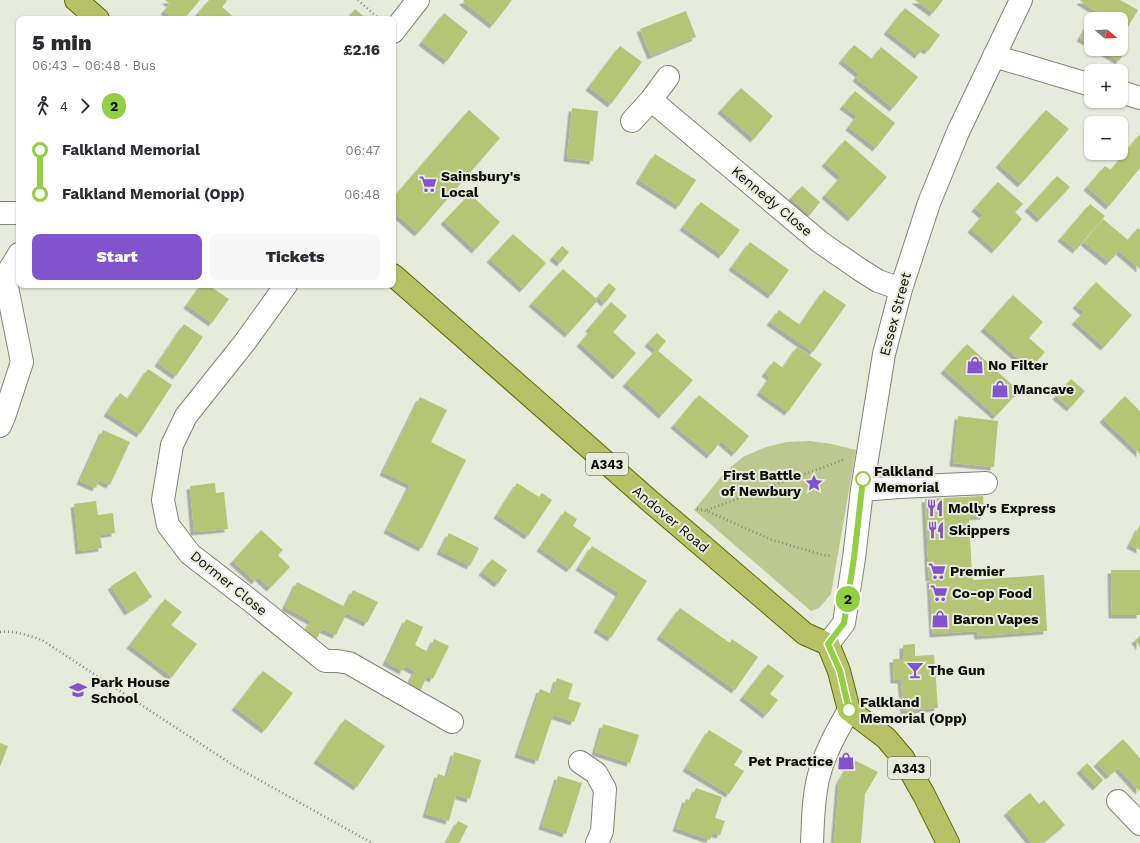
<!DOCTYPE html>
<meta charset="utf-8">
<style>
:root{--surface:#fff;--page:#f7f7f7;--text:#2b2b33;--muted:#7c7c81;--accent:#8153cc}
body{margin:0;font-family:"Work Sans",sans-serif;background:var(--page);color:var(--text);height:100vh;display:flex;flex-direction:column;font-size:15px;white-space:nowrap}
*{box-sizing:border-box;margin:0}
p{font-size:13px;color:var(--muted)}
.icon{flex:none;width:22px;height:22px;fill:none;stroke:currentColor;stroke-width:2;stroke-linecap:round;stroke-linejoin:round}
.map{position:relative;flex:1;overflow:hidden}
.side{position:absolute;left:16px;top:16px;width:380px;height:272px;display:flex;flex-direction:column;background:var(--surface);border-radius:8px;box-shadow:0 1px 3px #0004}
.side>*{flex:none}
.badge{padding:0 8px;border-radius:13px;font-size:14px;line-height:26px}
.needle{width:26px;rotate:109deg}
.tools{position:absolute;left:1084px;top:12px;display:grid;gap:8px}
.tools a{display:grid;place-items:center;width:44px;height:44px;border-radius:8px;background:var(--surface);box-shadow:0 1px 3px #0004;font-size:20px}
.map>.badge{position:absolute;translate:-50% -50%;box-shadow:0 0 0 2px #fff}
.legs{display:flex;align-items:center;gap:6px;height:44px;padding:0 16px;font-size:13px}
.legs p{margin-inline-start:auto}
.overview{display:flex;align-items:center;justify-content:space-between;height:68px;padding:0 16px}
h1{font-size:22px;font-weight:800;line-height:30px}
.primary-button{display:flex;gap:8px;margin-top:auto;padding:8px 16px}
.primary-button a{flex:1;height:46px;border-radius:8px;background:var(--accent);color:#fff;font-size:16px;font-weight:800;line-height:46px;text-align:center}
.primary-button a+a{background:var(--page);color:var(--text)}
ul{padding:0 16px;list-style:none}
li{display:flex;align-items:center;gap:14px;height:44px;font-size:15px}
li i{display:grid;place-items:center;width:6px;height:100%;margin:0 5px;background:currentColor}
li i::after{content:'';width:10px;height:10px;margin:-5px;border:3px solid;border-radius:50%;background:var(--surface)}
li p{margin-inline-start:auto}
li:first-child i{background:linear-gradient(#0000 50%,currentColor 0)}
li:last-child i{background:linear-gradient(currentColor 50%,#0000 0)}
.map>svg:first-child{display:block}
.green{fill:#bcc88f}
.building{fill:#b5c475;filter:url(#shadow)}
.lines{fill:none;stroke-linecap:round;stroke-linejoin:round}
.minor-casing{stroke:#818476;stroke-width:24}
.major-casing{stroke:#5c6803;stroke-width:24}
.path{stroke:#83857a;stroke-width:2.5;stroke-dasharray:1 3;stroke-linecap:butt}
.minor{stroke:#fff;stroke-width:22}
.major{stroke:#b7c267;stroke-width:22}
.line-1-casing{stroke:#fff;stroke-width:9}
.line-1{stroke:#92cf41;stroke-width:6}
.stop-1-dot{fill:#fff;stroke:#92cf41;stroke-width:2}
.labels{text-anchor:middle;stroke-width:4;stroke-linejoin:round;paint-order:stroke}
.shield{fill:#e7ebdb;stroke:#4e5047;stroke-width:1}
.shield-label{font-size:13px;font-weight:bold;fill:#0c0d08}
.poi-label{font-size:14px;font-weight:bold;fill:#0c0d08;stroke:#e7ebdb;text-anchor:start}
.street-label{font-size:14px;fill:#0c0d08;stroke:#e7ebdb}
.stop-label{font-size:14px;font-weight:bold;fill:#0c0d08;stroke:#e7ebdb;text-anchor:start}
</style>
<div class="map">
<svg width="1140" height="843" viewBox="0 0 1140 843">
<defs>
<filter id="shadow"><feDropShadow dx="-3.5" dy="3.5" stdDeviation="0" flood-color="#0004"/></filter>
</defs>
<rect width="100%" height="100%" fill="#e7ebdb"/>
<path class="green" d="M809 441 832 444 856 450 831 594 819 608 811 611 694 510 725 472 743 457 766 447 787 442Z"/>
<path class="building" d="M165 0H200L184 19H174L164 11 170 4Z
M209 0H226L227 1 222 7 236 19H199L202 16 198 13Z
M464 0H512L493 25 463 2Z
M915 0H943L933 13Z
M1081 0H1120L1138 10 1121 39V19H1091V44L1080 38 1096 11 1080 1Z
M905 8 940 35 928 51 923 48 918 55 887 31Z
M355 9 367 19H347Z
M686 11 696 37 651 56 640 29Z
M444 13 468 32 447 61 422 42Z
M1121 42 1128 46 1119 61 1099 49H1121Z
M854 45 872 59 881 47 918 77 893 108 856 78 859 74 842 60Z
M620 46 642 62 611 104 589 87Z
M741 88 773 116 754 139 721 110Z
M855 91 895 123 876 148 849 127 857 116 843 106Z
M572 108 598 111 593 161 567 158Z
M469 110 500 138 418 233 393 211V198Z
M1046 110 1069 129 1021 184 999 164Z
M1140 134V168L1109 206 1087 187 1105 166 1111 170Z
M845 140 887 177 851 218 825 195 841 177 825 163Z
M655 154 696 180 679 206 639 180Z
M1057 176 1070 187 1040 219 1028 208Z
M998 182 1023 204 1015 212 1022 219 995 250 971 229 983 215 975 208Z
M802 186 820 202 810 215 791 198Z
M470 194 500 222 475 250 444 221Z
M701 202 740 230 722 255 683 227Z
M1090 204 1105 216 1076 250 1061 238Z
M1103 219 1128 240 1138 228 1140 230V269L1119 251 1109 262 1084 242Z
M513 234 546 263 523 289 490 259Z
M750 242 789 270 771 295 732 267Z
M562 246 569 252 560 263 553 257Z
M563 269 598 300 568 334 532 303Z
M1096 282 1132 315 1104 347 1075 321 1084 312 1076 305Z
M609 283 616 289 605 303 598 297Z
M201 285H208L229 299 212 323 187 305Z
M824 290 846 305 813 352 770 322 779 310 800 325Z
M1013 295 1043 322 1029 338 1045 352 1030 369 984 328Z
M611 302 627 316 613 332 636 353 616 376 580 343 591 330 589 328Z
M184 324 203 337 176 376 158 363Z
M657 333 666 341 658 351 693 380 662 415 626 383 656 350 648 343Z
M967 344 1019 391 996 416 944 370Z
M797 347 822 364 788 412 760 392 770 377 765 373 774 361 783 368Z
M148 369 172 385 140 434 107 413 120 393 128 399Z
M1071 379 1085 391 1070 408 1056 396Z
M699 395 749 436 735 453 721 441 710 455 674 425Z
M1125 396 1140 411V454L1103 419Z
M420 397 447 410 431 442 466 460 422 548 387 530 410 485 383 472Z
M958 416 998 421 994 467 953 463Z
M103 430 130 442 110 485 99 480 96 488 80 481Z
M215 483 216 493 224 492 228 529 194 532 190 486Z
M517 483 539 497 542 493 552 500 528 536 497 515Z
M983 496 984 516 969 517 972 576 929 578 925 499Z
M96 501 98 515 113 513 115 533 100 535 102 548 79 551 74 504Z
M565 511 577 519 573 526 591 538 570 569 540 548Z
M1140 525V550L1130 545Z
M261 530 283 550 278 555 290 567 270 588 258 577 255 581 233 561Z
M449 533 479 548 470 566 440 551Z
M592 546 647 581 611 638 597 629 619 593 579 567Z
M492 559 507 570 498 584 482 572Z
M1111 570H1140V615H1112Z
M135 571 152 597 128 612 111 586Z
M1044 575 1047 631 978 636 977 631 933 634 930 579 972 576 973 580Z
M297 582 345 607 353 590 378 602 367 623 347 613 336 635 322 629 316 640 304 633 311 621 285 607Z
M165 599 182 612 171 625 197 644 172 677 130 645Z
M680 608 730 643 732 639 758 657 735 690 660 636Z
M406 619 423 627 415 645 428 652 434 639 449 646 433 679 427 676 419 694 407 688 415 671 405 666 403 671 386 662Z
M1140 636V647L1135 640Z
M915 644V656L934 655 938 708 904 711 901 680H894L893 659H903V645Z
M768 664 784 676 770 694 778 700 766 715 743 697Z
M263 671 293 693 265 730 235 707Z
M557 678 573 684 568 699 581 703 574 722 553 715 538 761 518 754 540 689 552 694Z
M345 719 385 746 357 787 317 760Z
M603 724 639 735 630 763 595 752Z
M709 730 743 751 734 765 744 771 729 794 686 768Z
M1123 739 1140 758V790L1139 791 1118 768 1109 776 1097 763Z
M0 743 8 746 0 767Z
M454 752 481 760 470 799 456 795 449 821 426 814 438 774 447 777Z
M852 759 878 772 865 794 861 843H834L839 782Z
M1087 763 1103 780 1096 787 1080 770Z
M558 776 582 783 566 834 542 826Z
M696 788 722 797 715 818 725 821 720 835 712 833 710 840 676 828 686 799 691 801Z
M1030 793 1039 804 1044 800 1065 825 1043 843H1032L1007 812Z
M458 821 468 826 459 843H446Z"/>
<g class="lines">
<g class="minor-casing">
<path id="minor" d="M393 32 418 0
M994 56 1091 85
M1121 92 1140 98
M651 100 820 242 859 269 878 281 901 289
M632 121 651 100 668 77
M0 213H19
M286 285 245 342 186 416 172 445 163 500 168 525 190 554 251 601 325 661H337L349 663 452 722
M0 426 4 417 22 362 5 277 19 254
M862 490 899 487 986 483
M828 644 844 623 854 558 862 490 884 354 901 289 929 203 958 132 1021 0
M580 762 596 773 605 789 602 831 597 843
M1118 801 1140 824
M812 843C813 821 813 797 819 775 825 752 837 731 849 710"/>
</g>
<g class="major-casing">
<path id="major" d="M76 0 98 19
M393 275 651 502 684 530 805 634 828 644 839 671 849 710 886 738 903 758 924 795 948 843"/>
</g>
<path class="path" d="M358 0 377 17
M697 509 707 511 772 540 823 555 831 556
M707 510 843 460
M0 632C14 630 29 636 42 640L236 767 372 843"/>
<use href="#minor" class="minor"/>
<use href="#major" class="major"/>
</g>
<g class="lines">
<g class="line-1-casing">
<path id="line-1" d="M849 710 840 671 828 644 844 623 854 558 863 479"/>
</g>
<use href="#line-1" class="line-1"/>
</g>
<defs>
<g id="supermarket-bare" transform="scale(1.38)"><path d="M-6-5.5h2.5l.6 2H6L4.5 2H-2.5L-4.4-4H-6ZM-1.5 3.2a1.3 1.3 0 1 0 .1 0ZM3 3.2a1.3 1.3 0 1 0 .1 0Z" fill="#8153cc" stroke="#e7ebdb" stroke-width="2.5" paint-order="stroke"/></g>
<g id="shop-bare" transform="scale(1.38)"><path d="M-5-2.5h2.3a2.7 3.5 0 0 1 5.4 0H5L5.5 6h-11ZM-1.5-2.5h3a1.5 2.3 0 0 0-3 0Z" fill="#8153cc" stroke="#e7ebdb" stroke-width="2.5" paint-order="stroke"/></g>
<g id="sight-bare" transform="scale(1.38)"><path d="M0-6L1.8-2.2L6-1.7L2.9 1.2L3.7 5.4L0 3.3L-3.7 5.4L-2.9 1.2L-6-1.7L-1.8-2.2Z" fill="#8153cc" stroke="#e7ebdb" stroke-width="2.5" paint-order="stroke"/></g>
<g id="restaurant-bare" transform="scale(1.38)"><path d="M-5-6h1v4h1v-4h1v4h1v-4h1v5L-1.5 .5V6h-2V.5L-5-1ZM5-6V6H3V1.5H1.5Q1.5-4 5-6Z" fill="#8153cc" stroke="#e7ebdb" stroke-width="2.5" paint-order="stroke"/></g>
<g id="bar-bare" transform="scale(1.38)"><path d="M-6-5H6L.8 .8V4.5H3.5V6h-7V4.5H-.8V.8Z" fill="#8153cc" stroke="#e7ebdb" stroke-width="2.5" paint-order="stroke"/></g>
<g id="school-bare" transform="scale(1.38)"><path d="M0-5L7-2L0 1L-7-2ZM-4 1L0 2.5L4 1V4Q0 6-4 4Z" fill="#8153cc" stroke="#e7ebdb" stroke-width="2.5" paint-order="stroke"/></g>
</defs>
<g fill-rule="evenodd">
<use href="#supermarket-bare" x="428" y="184"/>
<use href="#shop-bare" x="975" y="365"/>
<use href="#shop-bare" x="1000" y="389"/>
<use href="#sight-bare" x="814" y="483"/>
<use href="#restaurant-bare" x="935" y="508"/>
<use href="#restaurant-bare" x="936" y="530"/>
<use href="#supermarket-bare" x="937" y="571"/>
<use href="#supermarket-bare" x="939" y="593"/>
<use href="#shop-bare" x="940" y="619"/>
<use href="#bar-bare" x="915" y="670"/>
<use href="#school-bare" x="78" y="690"/>
<use href="#shop-bare" x="846" y="761"/>
</g>
<g class="stop-1-dot">
<circle cx="863" cy="479" r="7"/>
<circle cx="849" cy="710" r="7"/>
</g>
<g class="labels">
<g class="shield">
<rect x="586" y="453" width="42" height="22" rx="3"/>
<rect x="888" y="757" width="42" height="22" rx="3"/>
</g>
<g class="shield-label">
<text x="607" y="469">A343</text>
<text x="909" y="773">A343</text>
</g>
<g class="poi-label">
<text x="441" y="181">Sainsbury's<tspan x="441" dy="16">Local</tspan></text>
<text x="988" y="370">No Filter</text>
<text x="1013" y="394">Mancave</text>
<text x="801" y="480" text-anchor="end">First Battle<tspan x="801" dy="16">of Newbury</tspan></text>
<text x="948" y="513">Molly's Express</text>
<text x="949" y="535">Skippers</text>
<text x="950" y="576">Premier</text>
<text x="952" y="598">Co-op Food</text>
<text x="953" y="624">Baron Vapes</text>
<text x="928" y="675">The Gun</text>
<text x="91" y="687">Park House<tspan x="91" dy="16">School</tspan></text>
<text x="833" y="766" text-anchor="end">Pet Practice</text>
</g>
<g class="street-label">
<text transform="translate(772 201) rotate(40)" y="5">Kennedy Close</text>
<text transform="translate(895 314) rotate(-75)" y="5">Essex Street</text>
<text transform="translate(671 519) rotate(40)" y="5">Andover Road</text>
<text transform="translate(229 583) rotate(39)" y="5">Dormer Close</text>
</g>
<g class="stop-label">
<text x="874" y="476">Falkland<tspan x="874" dy="16">Memorial</tspan></text>
<text x="860" y="707">Falkland<tspan x="860" dy="16">Memorial (Opp)</tspan></text>
</g>
</g>
</svg>
<div class="tools">
<a><svg class="needle" viewBox="-14 -14 28 28"><path d="M0-13l5 13h-10z" fill="#e53935"/><path d="M0 13l5-13h-10z" fill="#7c7c81"/></svg></a>
<a>+</a>
<a>−</a>
</div>
<b class="badge" style="left:848px;top:599px;background:#92cf41;color:#111">2</b>
<section class="side">
<div class="overview"><div><h1>5 min</h1><p>06:43 – 06:48 · Bus</p></div><b>£2.16</b></div>
<div class="legs"><svg class="icon" aria-label="walk" viewBox="0 0 24 24"><circle cx="13" cy="4" r="2"/><path d="M13 8l-2 6 4 7M11 14l-3 7M7 12l3-4h3l4 4"/></svg>4<svg class="icon" aria-label="forward" viewBox="0 0 24 24"><path d="M9 5l7 7-7 7"/></svg><b class="badge" style="background:#92cf41;color:#111">2</b></div>
<ul>
<li><i style="color:#92cf41"></i><b>Falkland Memorial</b><p>06:47</p></li>
<li><i style="color:#92cf41"></i><b>Falkland Memorial (Opp)</b><p>06:48</p></li>
</ul>
<div class="primary-button"><a>Start</a><a>Tickets</a></div>
</section>
</div>
